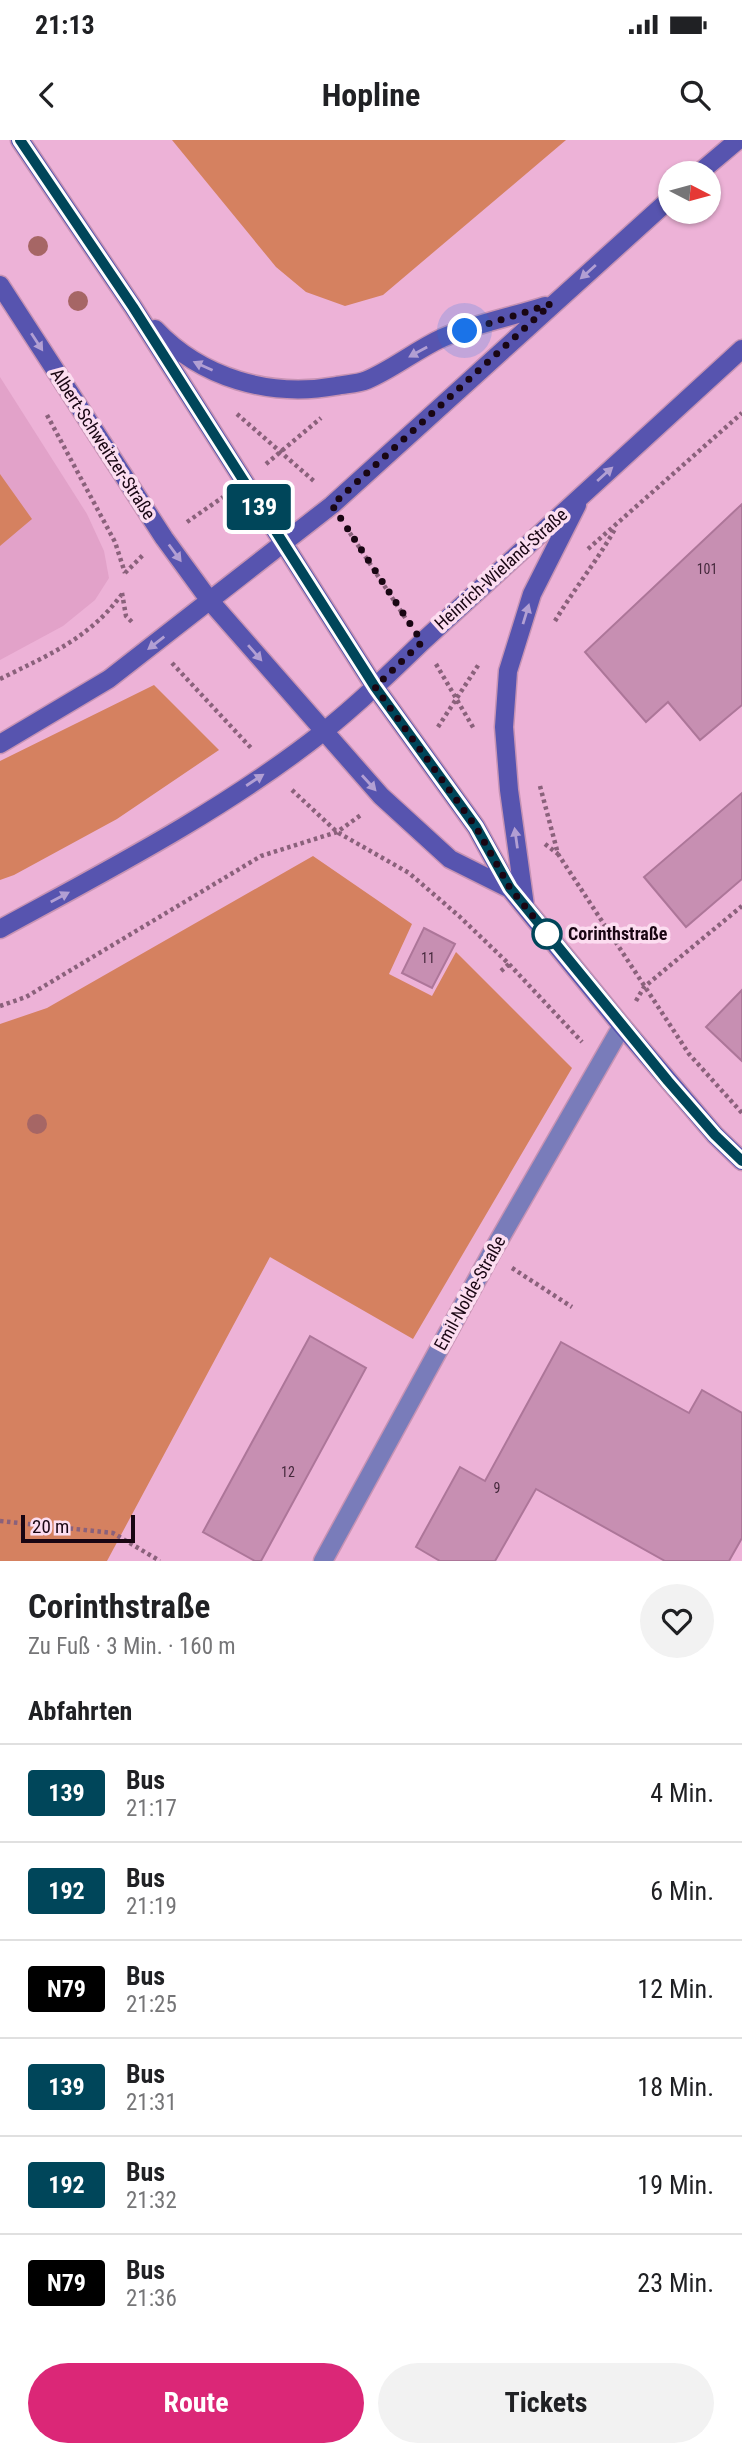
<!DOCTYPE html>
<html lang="de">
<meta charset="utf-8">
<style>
:root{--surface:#fff;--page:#f2f2f2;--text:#202124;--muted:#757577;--line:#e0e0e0;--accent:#db2777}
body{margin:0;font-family:"Roboto Condensed",sans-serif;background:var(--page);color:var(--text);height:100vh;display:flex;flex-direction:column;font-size:26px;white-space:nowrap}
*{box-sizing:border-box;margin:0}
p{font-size:23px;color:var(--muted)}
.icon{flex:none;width:38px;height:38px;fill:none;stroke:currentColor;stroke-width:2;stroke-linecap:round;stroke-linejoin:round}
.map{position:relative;height:1421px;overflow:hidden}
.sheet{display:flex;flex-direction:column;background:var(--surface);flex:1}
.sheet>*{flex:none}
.badge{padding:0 14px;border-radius:5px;font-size:24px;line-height:46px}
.needle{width:46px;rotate:96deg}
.controls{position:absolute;left:658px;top:21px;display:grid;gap:14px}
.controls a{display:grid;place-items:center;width:63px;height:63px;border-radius:50%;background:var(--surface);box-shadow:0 2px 5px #0004;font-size:35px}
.scale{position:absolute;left:21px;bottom:18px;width:114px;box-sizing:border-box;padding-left:7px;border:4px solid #190613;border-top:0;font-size:19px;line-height:24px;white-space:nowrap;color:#190613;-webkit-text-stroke:5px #fcddf0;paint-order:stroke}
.you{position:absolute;width:35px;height:35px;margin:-18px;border:5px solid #fff;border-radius:50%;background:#1a73e8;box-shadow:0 0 0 10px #1a73e833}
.map>.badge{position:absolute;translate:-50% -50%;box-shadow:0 0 0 4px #fff}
h2{padding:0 28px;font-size:26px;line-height:63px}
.round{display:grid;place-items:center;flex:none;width:74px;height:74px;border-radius:37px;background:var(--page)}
.overview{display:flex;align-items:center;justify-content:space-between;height:119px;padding:0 28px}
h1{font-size:33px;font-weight:700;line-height:52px}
.primary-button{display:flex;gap:14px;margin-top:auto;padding:14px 28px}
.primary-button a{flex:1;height:80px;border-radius:42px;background:var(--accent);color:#fff;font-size:28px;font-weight:700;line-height:80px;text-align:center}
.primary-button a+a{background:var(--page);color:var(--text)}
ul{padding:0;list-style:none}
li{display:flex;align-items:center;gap:21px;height:98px;padding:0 28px;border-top:2px solid var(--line)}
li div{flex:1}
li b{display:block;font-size:26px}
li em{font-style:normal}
li .badge{min-width:77px;font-weight:700;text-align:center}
.status{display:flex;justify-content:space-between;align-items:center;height:49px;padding:0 35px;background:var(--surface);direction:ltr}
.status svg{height:19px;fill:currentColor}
header{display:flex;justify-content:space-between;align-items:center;height:91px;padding:0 28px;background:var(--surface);font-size:32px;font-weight:700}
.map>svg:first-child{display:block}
.built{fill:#e2a2c9}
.green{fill:#d58160}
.building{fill:#c78fb2;stroke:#ad7699;stroke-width:2}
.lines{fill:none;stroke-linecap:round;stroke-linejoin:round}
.minor-casing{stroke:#c793b4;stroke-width:21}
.secondary-casing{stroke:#c793b4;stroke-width:21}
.path{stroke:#8a617b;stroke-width:4.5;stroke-dasharray:3.5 3.5;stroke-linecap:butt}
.minor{stroke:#797cba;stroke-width:18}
.secondary{stroke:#5754af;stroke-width:18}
.tree{fill:#a66665}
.oneway{fill:#b29fd3}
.line-casing{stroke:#fff;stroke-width:16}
.line{stroke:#00465a;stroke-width:10}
.walk{stroke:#190613;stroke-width:7;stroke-dasharray:0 12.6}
.stop-dot{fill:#fff;stroke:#00465a;stroke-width:3.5}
.labels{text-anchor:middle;stroke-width:7;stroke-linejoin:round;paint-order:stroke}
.number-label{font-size:14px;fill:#44283b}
.street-label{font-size:18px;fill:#190613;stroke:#fcddf0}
.stop-label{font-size:18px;font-weight:bold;fill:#190613;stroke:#fcddf0;text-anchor:start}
</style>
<div class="status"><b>21:13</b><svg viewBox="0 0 49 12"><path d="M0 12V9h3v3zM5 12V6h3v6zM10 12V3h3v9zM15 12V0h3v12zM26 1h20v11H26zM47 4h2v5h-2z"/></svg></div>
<header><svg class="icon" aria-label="back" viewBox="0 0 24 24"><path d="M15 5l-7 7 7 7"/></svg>Hopline<svg class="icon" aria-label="search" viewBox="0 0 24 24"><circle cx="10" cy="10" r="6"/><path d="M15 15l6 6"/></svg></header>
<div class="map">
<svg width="742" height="1421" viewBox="0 0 742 1421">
<rect width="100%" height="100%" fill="#edb2d7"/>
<path class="built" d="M0 237 87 374 104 411 109 438 95 460 63 486 0 520Z"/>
<path class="green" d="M172 0H566L383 155 345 166 306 152 276 127Z
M0 334 32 379 0 406Z
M154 545 219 610 117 679 14 735 0 740V621Z
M313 716 412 784 389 834 432 856 456 812 572 928 413 1199 270 1117 107 1421H0V884L47 868Z"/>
<path class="building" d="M742 364V565L700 600 668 562 646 582 585 512Z
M742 653V739L686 787 644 737Z
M424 788 455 804 432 848 402 833Z
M742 850V921L706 887Z
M310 1196 366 1228 261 1421H255L203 1392Z
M561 1202 689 1273 702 1250 742 1273V1398L729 1421H665L536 1349 495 1421H440L416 1407 460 1327 485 1341Z"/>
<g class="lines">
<g class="minor-casing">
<path id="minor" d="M323 1421 491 1114 622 886"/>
</g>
<g class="secondary-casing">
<path id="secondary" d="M20 0 133 167 375 547 476 687 510 749 622 886 715 995 742 1021
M699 33 738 0
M0 145 164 398 210 461 381 656 450 719 510 749
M155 189C201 238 270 258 336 246 346 244 358 244 367 240 393 229 416 210 442 198 474 184 511 177 545 166
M0 604 109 539 332 365 670 59
M525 766 509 650 504 587 508 531 532 454 577 365
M0 789C110 729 224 670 323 592 358 564 390 533 422 502L742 209"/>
</g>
<path class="path" d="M237 274 315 342
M47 275 115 402 125 433
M266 324 321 278
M187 382 223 357
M346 387 406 479
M588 409 742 273
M125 433 144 414
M122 453 126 476 134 484
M555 481C574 449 597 421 615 389
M172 523 252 609
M436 524 474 589
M0 539C48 515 89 499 122 454
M438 587 479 524
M540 646 558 714 689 914 742 973
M292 650 337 692 409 733 459 776 509 824 582 902
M545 704 558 714
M501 831 509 824
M636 861 644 847 742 766
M0 866 26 857 261 716 337 692 361 675
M512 1128 572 1167
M0 1381 113 1393 160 1421"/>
<use href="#minor" class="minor"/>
<use href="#secondary" class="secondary"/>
</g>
<g class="tree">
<circle cx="38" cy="106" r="10"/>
<circle cx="78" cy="161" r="10"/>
<circle cx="37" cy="984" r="10"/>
</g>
<defs><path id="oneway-solid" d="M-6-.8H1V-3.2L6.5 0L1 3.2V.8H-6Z" transform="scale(1.75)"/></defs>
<g class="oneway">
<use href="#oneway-solid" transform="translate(588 132) rotate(138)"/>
<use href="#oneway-solid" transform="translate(37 202) rotate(57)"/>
<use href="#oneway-solid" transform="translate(418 212) rotate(151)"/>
<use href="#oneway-solid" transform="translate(203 226) rotate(-156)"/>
<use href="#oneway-solid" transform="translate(605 334) rotate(-42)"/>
<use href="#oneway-solid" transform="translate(175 413) rotate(54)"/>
<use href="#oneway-solid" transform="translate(526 474) rotate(-73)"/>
<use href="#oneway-solid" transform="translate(156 503) rotate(142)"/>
<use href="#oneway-solid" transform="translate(255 513) rotate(49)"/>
<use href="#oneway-solid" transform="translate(255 640) rotate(-33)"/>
<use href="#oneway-solid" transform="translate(369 643) rotate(48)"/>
<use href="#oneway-solid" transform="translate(516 698) rotate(-98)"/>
<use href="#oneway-solid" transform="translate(60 757) rotate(-28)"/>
</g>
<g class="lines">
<g class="line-casing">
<path id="line" d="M20 0 133 167 375 547 476 687 510 748 668 941 715 995 742 1021"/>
</g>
<use href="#line" class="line"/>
<path class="walk" d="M465 191 551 164 332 365 422 502 375 547 476 687 510 748 550 797 547 794"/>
</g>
<circle class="stop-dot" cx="547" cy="794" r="14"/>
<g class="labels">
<g class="number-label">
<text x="707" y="434">101</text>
<text x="428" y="823">11</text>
<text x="288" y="1337">12</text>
<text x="497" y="1353">9</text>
</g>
<g class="street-label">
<text transform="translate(103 304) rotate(57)" y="6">Albert-Schweitzer-Straße</text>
<text transform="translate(501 429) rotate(-42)" y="6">Heinrich-Wieland-Straße</text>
<text transform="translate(470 1153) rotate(-61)" y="6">Emil-Nolde-Straße</text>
</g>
<g class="stop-label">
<text x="568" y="800">Corinthstraße</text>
</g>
</g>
</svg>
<div class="controls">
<a><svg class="needle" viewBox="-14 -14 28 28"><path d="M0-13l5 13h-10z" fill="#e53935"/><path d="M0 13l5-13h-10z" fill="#757577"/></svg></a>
</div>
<div class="scale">20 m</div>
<div class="you" style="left:465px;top:191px"></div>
<b class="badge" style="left:259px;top:367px;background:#00465a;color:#fff">139</b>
</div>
<section class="sheet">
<div class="overview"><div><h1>Corinthstraße</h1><p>Zu Fuß · 3 Min. · 160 m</p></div><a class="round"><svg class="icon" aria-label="heart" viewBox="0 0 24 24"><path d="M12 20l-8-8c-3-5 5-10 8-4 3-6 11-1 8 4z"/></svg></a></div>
<h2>Abfahrten</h2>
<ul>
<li><span class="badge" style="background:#00465a;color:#fff">139</span><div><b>Bus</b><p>21:17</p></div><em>4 Min.</em></li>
<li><span class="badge" style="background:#00465a;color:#fff">192</span><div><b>Bus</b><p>21:19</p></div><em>6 Min.</em></li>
<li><span class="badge" style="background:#000;color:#fff">N79</span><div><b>Bus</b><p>21:25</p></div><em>12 Min.</em></li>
<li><span class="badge" style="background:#00465a;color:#fff">139</span><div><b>Bus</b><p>21:31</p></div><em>18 Min.</em></li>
<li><span class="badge" style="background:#00465a;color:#fff">192</span><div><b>Bus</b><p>21:32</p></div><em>19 Min.</em></li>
<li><span class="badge" style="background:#000;color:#fff">N79</span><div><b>Bus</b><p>21:36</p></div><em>23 Min.</em></li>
</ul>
<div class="primary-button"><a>Route</a><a>Tickets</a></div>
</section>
